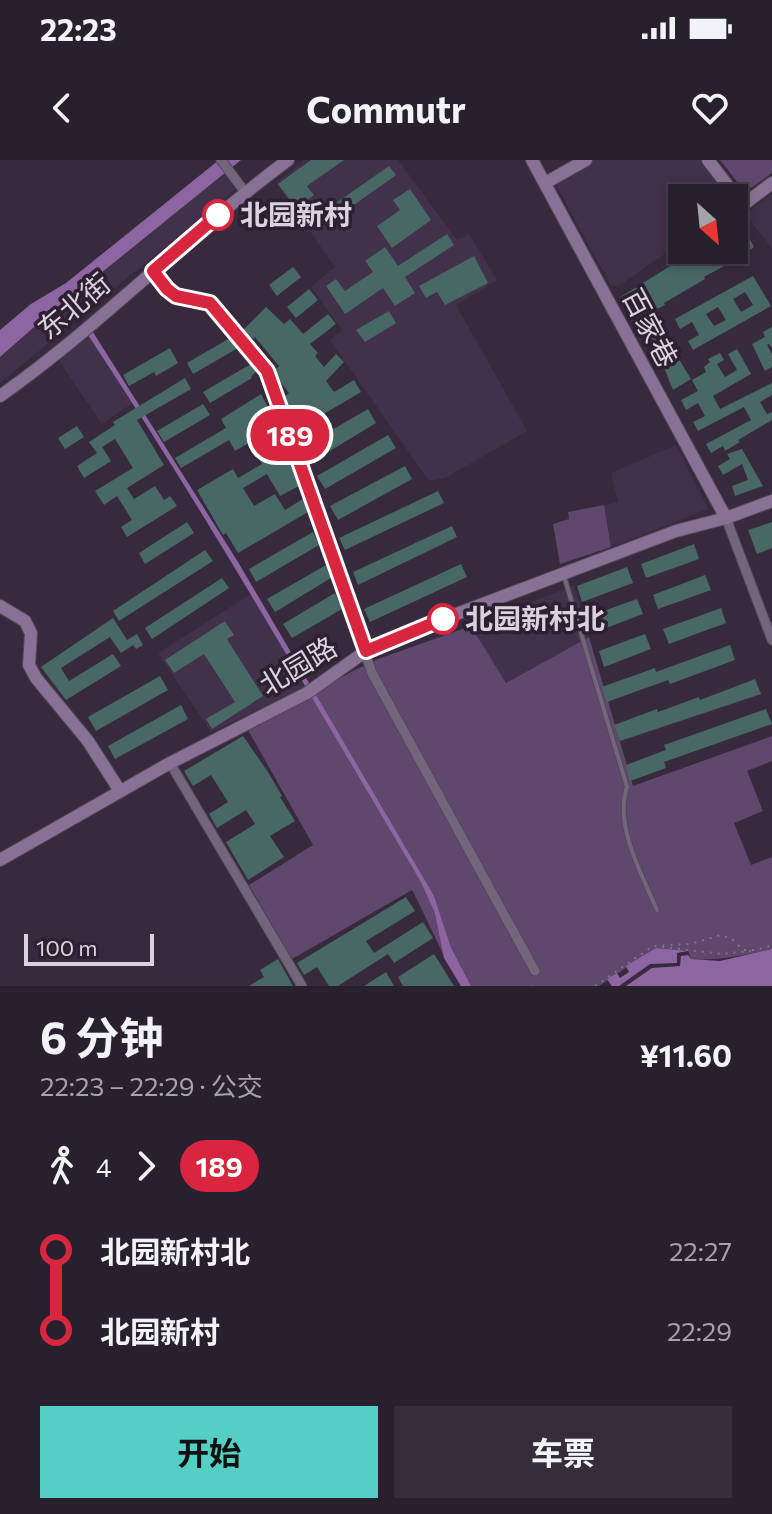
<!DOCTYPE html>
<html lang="zh">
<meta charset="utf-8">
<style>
:root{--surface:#29202e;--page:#352d3a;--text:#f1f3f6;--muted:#a5a3aa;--line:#453e4a;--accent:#55cec5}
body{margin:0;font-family:Commissioner,"Noto Sans SC",sans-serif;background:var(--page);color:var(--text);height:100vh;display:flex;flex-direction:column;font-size:30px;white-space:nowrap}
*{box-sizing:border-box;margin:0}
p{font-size:26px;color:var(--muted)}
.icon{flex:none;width:44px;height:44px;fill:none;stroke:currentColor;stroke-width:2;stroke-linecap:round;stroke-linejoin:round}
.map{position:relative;height:826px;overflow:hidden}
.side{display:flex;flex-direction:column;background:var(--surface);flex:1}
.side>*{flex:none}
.badge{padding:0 16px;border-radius:26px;font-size:28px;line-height:52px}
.needle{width:52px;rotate:153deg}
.tools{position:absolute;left:668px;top:24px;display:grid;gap:16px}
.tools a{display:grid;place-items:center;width:80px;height:80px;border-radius:0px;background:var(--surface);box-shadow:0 4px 12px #0003,0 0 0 2px var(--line);font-size:40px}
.scale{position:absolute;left:24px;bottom:20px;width:130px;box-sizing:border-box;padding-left:8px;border:4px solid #dad2de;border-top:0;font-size:22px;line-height:28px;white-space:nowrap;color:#dad2de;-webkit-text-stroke:6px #2d2033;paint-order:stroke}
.map>.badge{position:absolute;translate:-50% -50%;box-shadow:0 0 0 4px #fff}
.legs{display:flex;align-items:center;gap:12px;height:88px;padding:0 40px;font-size:26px}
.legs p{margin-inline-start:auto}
.head{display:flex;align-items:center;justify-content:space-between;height:136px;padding:0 40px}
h1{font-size:44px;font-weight:700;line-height:60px}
.action{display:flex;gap:16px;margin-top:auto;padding:16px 40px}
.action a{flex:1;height:92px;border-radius:0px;background:var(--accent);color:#111;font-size:32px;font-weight:700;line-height:92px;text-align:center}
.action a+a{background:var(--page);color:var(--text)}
ul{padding:0 40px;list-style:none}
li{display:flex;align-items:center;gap:28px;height:80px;font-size:30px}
li i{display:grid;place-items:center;width:12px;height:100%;margin:0 10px;background:currentColor}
li i::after{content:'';width:20px;height:20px;margin:-10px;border:6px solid;border-radius:50%;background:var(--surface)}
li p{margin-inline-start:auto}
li:first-child i{background:linear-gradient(#0000 50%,currentColor 0)}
li:last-child i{background:linear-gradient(currentColor 50%,#0000 0)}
.status{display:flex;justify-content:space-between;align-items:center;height:56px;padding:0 40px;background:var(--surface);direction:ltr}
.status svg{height:22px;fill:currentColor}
header{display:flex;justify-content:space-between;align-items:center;height:104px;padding:0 40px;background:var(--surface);font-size:36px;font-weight:700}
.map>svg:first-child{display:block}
.built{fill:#41314a}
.green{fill:#60476d}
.water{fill:#8d65a2}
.building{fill:#486865;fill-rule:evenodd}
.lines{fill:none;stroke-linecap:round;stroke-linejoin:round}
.lane-casing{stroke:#534858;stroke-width:6}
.street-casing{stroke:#534858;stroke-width:11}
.secondary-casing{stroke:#534858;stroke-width:14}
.path{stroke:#807585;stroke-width:2;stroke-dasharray:2 6;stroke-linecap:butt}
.lane{stroke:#73657b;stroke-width:4}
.street{stroke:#73657b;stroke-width:9}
.secondary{stroke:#887195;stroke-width:12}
.line-1-casing{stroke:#fff;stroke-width:18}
.line-1{stroke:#d7263d;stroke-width:12}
.stop-1-dot{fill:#fff;stroke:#d7263d;stroke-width:4}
.labels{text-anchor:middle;stroke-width:7;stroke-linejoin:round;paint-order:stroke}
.stop-label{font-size:28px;font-weight:bold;fill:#dad2de;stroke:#2d2033;text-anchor:start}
.street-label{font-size:28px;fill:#dad2de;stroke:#2d2033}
</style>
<div class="status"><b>22:23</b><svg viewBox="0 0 49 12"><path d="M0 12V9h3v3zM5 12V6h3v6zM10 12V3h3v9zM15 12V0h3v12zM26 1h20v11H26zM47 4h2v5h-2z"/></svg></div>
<header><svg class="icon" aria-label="back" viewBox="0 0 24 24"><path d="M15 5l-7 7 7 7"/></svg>Commutr<svg class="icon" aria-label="heart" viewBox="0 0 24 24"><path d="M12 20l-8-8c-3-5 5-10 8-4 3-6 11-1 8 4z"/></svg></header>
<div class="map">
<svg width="772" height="826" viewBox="0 0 772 826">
<rect width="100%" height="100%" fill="#372a3d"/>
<path class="built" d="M305 0H398L457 80 469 74 497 120 456 145 527 271 445 318 429 321 330 180 342 170 311 127 335 107 276 23Z
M594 0H709L737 39V44L734 46V38H682V82L620 125 611 126 555 23Z
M224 14 236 29 81 156 72 142 85 126Z
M772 34V88L745 54Z
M68 145 78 159 0 223V197L36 164Z
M89 176 133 243 102 264 59 201Z
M676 285 708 349 611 387 604 345 618 342 611 313Z
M574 425 589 477 506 524 471 466Z
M251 434 306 528 211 572 158 493Z"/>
<path class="green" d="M720 0H772V13L745 32Z
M604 345 611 387 560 404 553 364 569 359 568 352Z
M471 466 506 523 589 477 633 626 772 576V601L747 611 763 651 734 663 751 705 772 697V789C744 795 719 801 691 799L688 791 656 788 599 826H461C442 796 429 762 412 730L292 799 249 725 313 685 248 570 351 512 378 499Z"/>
<path class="water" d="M219 0H241L85 126 72 142 81 156 80 159H78L68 146 42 160 0 197V170L31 144 66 123Z
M91 169 238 402 434 736 451 788 471 826H461L444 798 435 753 421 722C311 537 205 351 86 172Z
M656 788 688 791 677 793V803L650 804 619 826H612L607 819 617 813 620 818 629 812 626 806Z
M772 789V826H626L652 808 680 806 681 796 688 795 691 799 720 801Z"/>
<path class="building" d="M311 0H344L307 26 314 35 296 48 278 24Z
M389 6 396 15 323 67 316 57Z
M410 29 431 60 392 88 377 66 400 50 393 40Z
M741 63 754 87 747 92 748 94 725 103 726 105 704 117 705 119 664 143 665 145 640 157 642 159 633 164 619 138 696 90H734V67Z
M447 74 454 85 405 117 415 133 395 146 383 128 345 154 326 126 336 119 345 131 373 112 365 101 385 87 398 106Z
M474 96 488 123 445 145 437 132 426 138 419 126Z
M293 107 301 117 277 136 269 125Z
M753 116 771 146 693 190 688 181 699 175 692 162 680 169 675 159ZM745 132 753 145 741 152 733 139ZM718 147 726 160 714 166 706 154Z
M309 129 318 140 296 158 287 147Z
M266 147 284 164 290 159 303 174 328 154 336 164 310 184 318 193 315 196 324 207 336 194 344 202 326 221 334 232 354 220 361 232 317 258 319 261 301 272 290 255 284 237 289 233 278 219 275 210 279 206 255 177 253 179 243 170Z
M389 151 396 163 365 182 356 170Z
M772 167V188L769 184 767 185 772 194V207L765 211 752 184 765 177 763 172Z
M655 170 661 181 666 178 691 219 673 230 663 205 643 177Z
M230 178 238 188 193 214 187 203Z
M170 188 178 203 156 216 154 212 129 226 123 215Z
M737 189 751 214 713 236 720 249 772 223V235L760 242 767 254 772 252V260L738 280 740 282 725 291 723 286 711 293 706 284 751 260 744 247 698 271 693 262 705 256 698 243 686 250 681 240 698 231 692 220 706 212 704 207 710 202 708 199 720 193 724 200 717 204 725 217 737 210 728 194Z
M251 204 256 212 251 216 252 218 210 243 203 232Z
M185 218 191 229 137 260 164 305 127 328 134 339 155 326 164 340 170 336 177 346 127 377 121 367 132 360 117 336 104 345 95 331 133 308 115 279 102 287 111 301 84 318 77 306 97 293 89 282 115 265 113 262Z
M261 234 278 266 235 291 229 280 181 308 175 298 226 268 221 259Z
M203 244 210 255 164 282 157 271Z
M368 249 376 263 315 300 306 285Z
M77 266 84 277 65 289 58 278Z
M388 275 396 288 325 329 317 316Z
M272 286 276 293 284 289 299 326 280 336 267 314 243 328 254 346 275 334 285 350 303 339 308 352 238 393 226 373 223 375 197 330 233 309 238 318 262 304 257 295Z
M742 289 763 326 735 336 732 326 748 320 742 304 723 315 718 306 730 299 727 294Z
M405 306 412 319 338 360 330 346Z
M438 331 444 343 345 390 339 378Z
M187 362 194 373 145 404 139 393Z
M772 362V388L757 394 748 370Z
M452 366 457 377 358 425 353 412Z
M313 372 319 385 256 422 249 409Z
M694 384 699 399 646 418 641 404Z
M205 390 213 401 119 461 113 451Z
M461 404 467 417 370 462 364 449Z
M326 405 331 418 275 452 267 439Z
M627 407 633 423 582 442 577 426Z
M705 415 711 430 658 449 653 435Z
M222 418 229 428 152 479 145 468Z
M335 433 342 449 292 478 283 464Z
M637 439 643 454 593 473 587 457Z
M721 448 726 463 669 484 663 469Z
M113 458 127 480 137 474 143 485 136 489 133 485 121 493 110 477 61 508 69 521 113 494 121 506 66 540 41 507Z
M225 461 234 475 227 479 263 536 212 569 206 559 235 542 204 494 174 513 165 500Z
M645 474 651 489 604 507 599 491Z
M730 485 735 500 670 524 668 520 607 542 602 527 655 508 656 512Z
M160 516 168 530 96 571 88 557Z
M755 519 761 534 620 581 614 565 657 549 658 552 699 537 700 540Z
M181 545 188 559 115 599 108 586Z
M766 549 772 564 664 602 666 608 630 621 626 605 666 590 664 585Z
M243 576 268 612 282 636 280 637 295 661 270 676 284 697 248 720 226 682 255 664 246 650 217 668 209 654 228 642 211 615 193 626 184 611Z
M406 737 415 751 366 781 374 793 423 762 433 778 394 803 388 794 338 826H329L317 807 304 815 297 803Z
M434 794 454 826H403L398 817Z
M278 799 293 826H249L264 817 260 810Z
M386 812 394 826H364Z"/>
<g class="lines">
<g class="lane-casing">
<path id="lane" d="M564 416 627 627C614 665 642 715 657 750"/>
</g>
<g class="street-casing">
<path id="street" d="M221 0 245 32
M153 111 167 129 176 136 210 143 267 211 372 513 535 811
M726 358 772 480
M170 603 302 826"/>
</g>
<g class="secondary-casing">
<path id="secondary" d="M532 0 726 358
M708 0 738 39 747 42 772 23
M545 23 586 0
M0 236C101 165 188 74 288 0
M0 446 25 461 31 473 29 505 36 518 88 581 120 631
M0 700 170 603 307 533 366 491 414 470 676 371 726 358 772 341"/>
</g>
<path class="path" d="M662 787 722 794 751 791
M531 826H532
M595 826 653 786 690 784 721 775 732 779 743 790H756L772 785"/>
<use href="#lane" class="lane"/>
<use href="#street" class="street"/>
<use href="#secondary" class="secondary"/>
</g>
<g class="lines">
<g class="line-1-casing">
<path id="line-1" d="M218 55 153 111 167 129 176 136 210 143 267 211 366 491 443 459"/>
</g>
<use href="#line-1" class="line-1"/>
</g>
<g class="stop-1-dot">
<circle cx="218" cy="55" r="14"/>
<circle cx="443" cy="459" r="14"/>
</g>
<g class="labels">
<g class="stop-label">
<text x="240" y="65">北园新村</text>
<text x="465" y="469">北园新村北</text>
</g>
<g class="street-label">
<text transform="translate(74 146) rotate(-40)" y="10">东北街</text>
<text transform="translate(650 168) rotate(62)" y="10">百家巷</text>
<text transform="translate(298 506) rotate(-31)" y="10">北园路</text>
</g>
</g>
</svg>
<div class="tools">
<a><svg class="needle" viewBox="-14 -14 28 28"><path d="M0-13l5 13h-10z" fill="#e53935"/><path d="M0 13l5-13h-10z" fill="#a5a3aa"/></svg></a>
</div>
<div class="scale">100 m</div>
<b class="badge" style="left:290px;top:275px;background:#d7263d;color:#fff">189</b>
</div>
<section class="side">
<div class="head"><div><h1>6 分钟</h1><p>22:23 – 22:29 · 公交</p></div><b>¥11.60</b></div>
<div class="legs"><svg class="icon" aria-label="walk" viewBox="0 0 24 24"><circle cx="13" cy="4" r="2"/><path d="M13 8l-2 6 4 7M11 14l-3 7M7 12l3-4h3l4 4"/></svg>4<svg class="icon" aria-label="forward" viewBox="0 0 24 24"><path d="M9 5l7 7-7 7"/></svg><b class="badge" style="background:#d7263d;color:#fff">189</b></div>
<ul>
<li><i style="color:#d7263d"></i><b>北园新村北</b><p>22:27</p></li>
<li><i style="color:#d7263d"></i><b>北园新村</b><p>22:29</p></li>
</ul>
<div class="action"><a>开始</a><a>车票</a></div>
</section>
